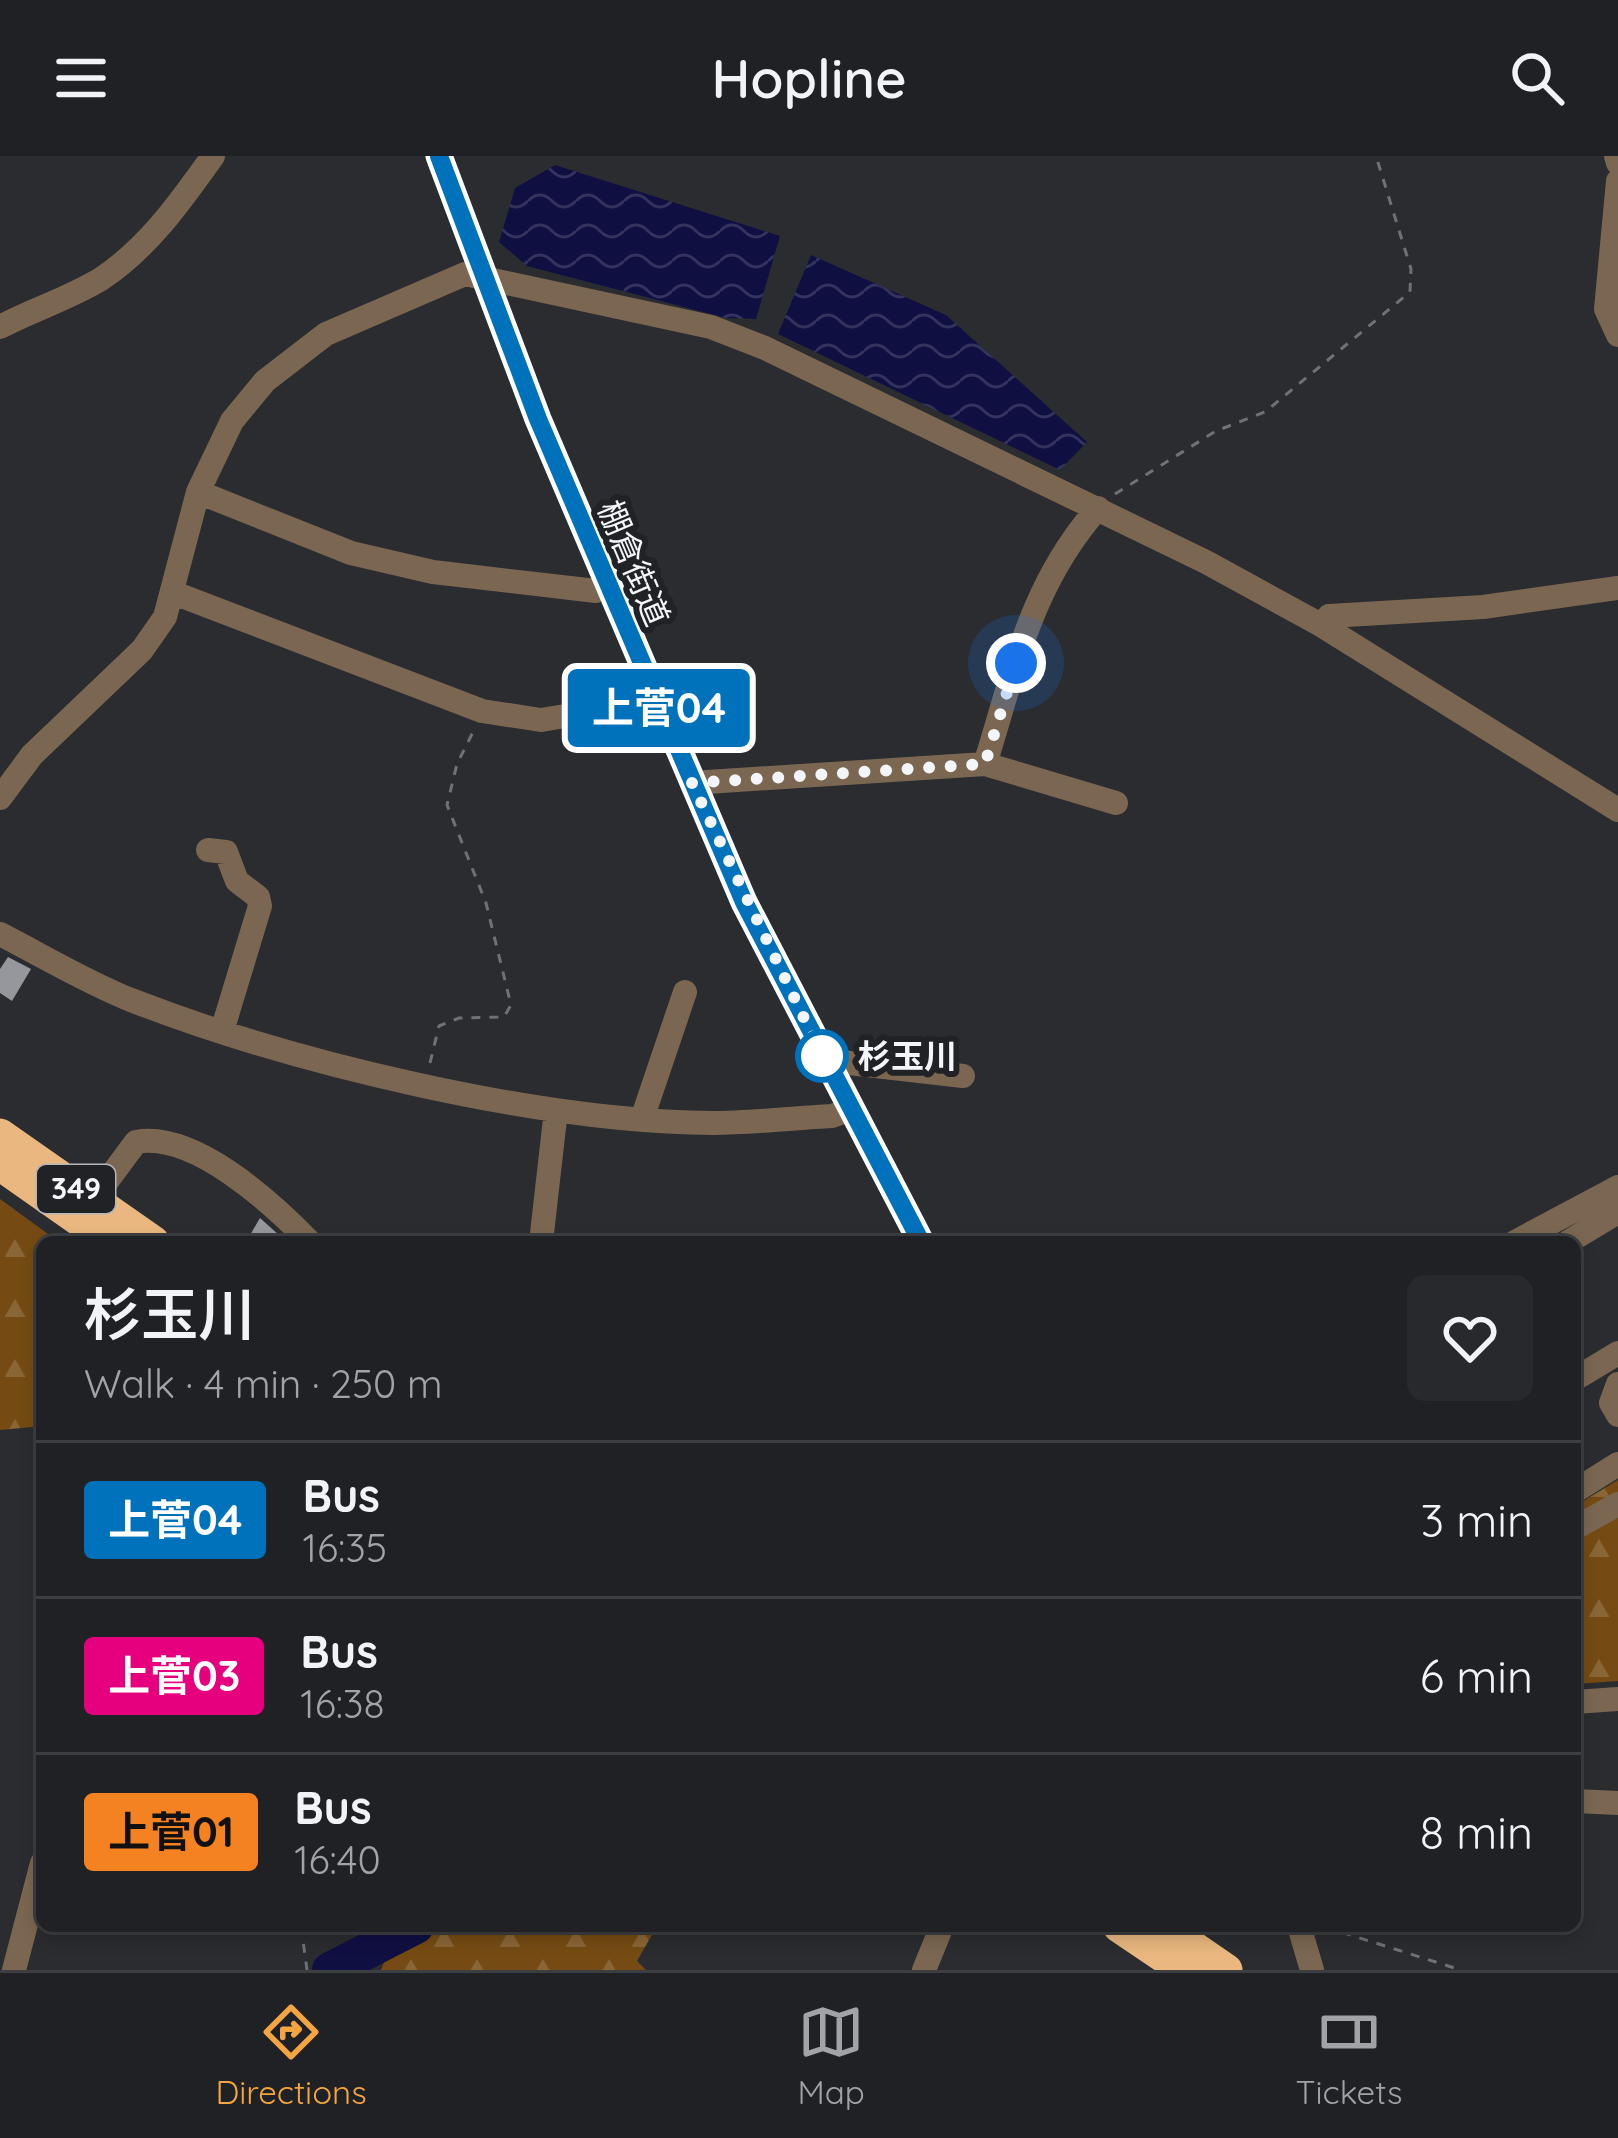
<!DOCTYPE html>
<meta charset="utf-8">
<style>
:root{--surface:#202124;--page:#28292c;--text:#f1f3f6;--muted:#a2a3a6;--line:#3d3e41;--accent:#f2a541}
body{margin:0;font-family:Quicksand,"Noto Sans JP",sans-serif;background:var(--page);color:var(--text);height:100vh;display:flex;flex-direction:column;font-size:45px;white-space:nowrap}
*{box-sizing:border-box;margin:0}
p{font-size:39px;color:var(--muted)}
.icon{flex:none;width:66px;height:66px;fill:none;stroke:currentColor;stroke-width:2;stroke-linecap:round;stroke-linejoin:round}
.map{position:relative;flex:1;overflow:hidden}
.details{position:absolute;left:36px;top:1080px;width:1545px;height:696px;display:flex;flex-direction:column;background:var(--surface);border-radius:18px;box-shadow:0 6px 18px #0003,0 0 0 3px var(--line)}
.details>*{flex:none}
.badge{padding:0 24px;border-radius:9px;font-size:42px;line-height:78px}
.you{position:absolute;width:60px;height:60px;margin:-30px;border:9px solid #fff;border-radius:50%;background:#1a73e8;box-shadow:0 0 0 18px #1a73e833}
.map>.badge{position:absolute;translate:-50% -50%;box-shadow:0 0 0 6px #fff}
.round{display:grid;place-items:center;flex:none;width:126px;height:126px;border-radius:18px;background:var(--page)}
.headline{display:flex;align-items:center;justify-content:space-between;height:204px;padding:0 48px}
h1{font-size:57px;font-weight:600;line-height:90px}
ul{padding:0;list-style:none}
li{display:flex;align-items:center;gap:36px;height:156px;padding:0 48px;border-top:3px solid var(--line)}
li div{flex:1}
li b{display:block;font-size:45px}
li em{font-style:normal}
li .badge{min-width:132px;font-weight:700;text-align:center}
header{display:flex;justify-content:space-between;align-items:center;height:156px;padding:0 48px;background:var(--surface);font-size:54px;font-weight:600}
.tab-bar{display:flex;justify-content:space-around;align-items:center;height:168px;border-top:3px solid var(--line);background:var(--surface);font-size:33px;color:var(--muted)}
.tab-bar a{display:grid;justify-items:center;gap:6px}
.tab-bar .on{color:var(--accent)}
.map>svg:first-child{display:block}
.forest{fill:url(#forest-firs)}
.water{fill:url(#water-waves)}
.lines{fill:none;stroke-linecap:round;stroke-linejoin:round}
.river{stroke:#100f42;stroke-width:36}
.building{fill:#96979c}
.path{stroke:#707174;stroke-width:3;stroke-dasharray:9 9;stroke-linecap:butt}
.minor{stroke:#7b6751;stroke-width:24}
.highway{stroke:#e9b77f;stroke-width:33}
.line-casing{stroke:#fff;stroke-width:27}
.line{stroke:#0072bc;stroke-width:18}
.walk{stroke:#f4f5f8;stroke-width:12;stroke-dasharray:0 21.6}
.stop-dot{fill:#fff;stroke:#0072bc;stroke-width:6}
.labels{text-anchor:middle;stroke-width:12;stroke-linejoin:round;paint-order:stroke}
.shield{fill:#212226;stroke:#b5b6b9;stroke-width:3}
.shield-label{font-size:30px;font-weight:bold;fill:#f4f5f8}
.street-label{font-size:33px;fill:#f4f5f8;stroke:#212226}
.stop-label{font-size:33px;font-weight:bold;fill:#f4f5f8;stroke:#212226;text-anchor:start}
</style>
<header><svg class="icon" aria-label="menu" viewBox="0 0 24 24"><path d="M4 6h16M4 12h16M4 18h16"/></svg>Hopline<svg class="icon" aria-label="search" viewBox="0 0 24 24"><circle cx="10" cy="10" r="6"/><path d="M15 15l6 6"/></svg></header>
<div class="map">
<svg width="1618" height="1814" viewBox="0 0 1618 1814">
<defs>
<pattern id="forest-firs" width="22" height="20" patternUnits="userSpaceOnUse" patternTransform="scale(3)"><rect width="22" height="20" fill="#754b13"/><path d="M5 1l3.5 6h-7zM16 11l3.5 6h-7z" fill="#896636"/></pattern>
<pattern id="water-waves" width="16" height="10" patternUnits="userSpaceOnUse" patternTransform="scale(3)"><rect width="16" height="10" fill="#100f42"/><path d="M0 5q4-4 8 0t8 0" fill="none" stroke="#33335e"/></pattern>
</defs>
<rect width="100%" height="100%" fill="#2b2c30"/>
<path class="forest" d="M0 1043 59 1086H42V1270L0 1274Z
M1618 1324V1525L1575 1528V1350Z
M398 1770H657L637 1805 646 1814H381Z"/>
<path class="water" d="M555 9 780 80 756 163 726 162 527 110 499 86 515 32Z
M811 99 946 159 1087 286 1060 314 778 178Z"/>
<g class="lines">
<path class="river" d="M330 1814 416 1770"/>
</g>
<path class="building" d="M8 801 31 813 12 845 0 837V813Z
M260 1062 279 1079 274 1086H246Z"/>
<g class="lines">
<path class="path" d="M1115 338 1216 275 1265 256 1410 136 1411 113 1376 0
M430 907 439 870 459 862 504 861 511 849 486 747 447 649 457 608 474 574
M301 1770 307 1814
M1325 1771 1461 1814"/>
<path class="minor" d="M439 0 537 263 744 745 921 1086
M1616 0 1618 7
M1618 25 1606 153 1618 179
M0 171C32 154 70 142 101 123 149 91 180 46 213 0
M198 336 351 397 433 416 596 435 607 428
M1098 352C1030 429 1015 513 985 608L1116 647
M174 437 482 555 541 564 656 545
M1321 469 1329 460 1483 451 1618 432
M692 627 985 608
M0 642 32 599 142 494 165 461 198 336 232 265 265 225 326 178 465 118 711 171 765 192 1206 406 1321 469 1618 654
M208 694 226 696 237 725 258 741 260 750 222 875
M0 778C43 800 86 826 131 844 293 907 540 966 713 967 752 967 793 962 832 960L849 954
M823 904 963 920
M643 960 685 836
M93 1044 136 986C194 975 272 1047 310 1086
M541 1086 556 954
M1515 1086 1618 1031
M1568 1086 1618 1056
M1575 1223 1618 1197
M1618 1228 1611 1247 1618 1259
M1575 1335 1618 1308
M1575 1372 1618 1348
M1575 1546 1618 1543
M1575 1645 1618 1647
M1299 1770 1312 1814
M14 1814 42 1707
M924 1814 942 1770"/>
<path class="highway" d="M0 979 153 1086
M0 1008 111 1086
M1119 1770 1184 1814
M1162 1770 1226 1814"/>
</g>
<g class="lines">
<g class="line-casing">
<path id="line" d="M439 0 538 263 744 746 921 1086"/>
</g>
<use href="#line" class="line"/>
<path class="walk" d="M822 900 692 627 985 608 1016 507"/>
</g>
<circle class="stop-dot" cx="822" cy="900" r="24"/>
<g class="labels">
<rect class="shield" x="37" y="1009" width="78" height="48" rx="9"/>
<g class="shield-label">
<text x="76" y="1043">349</text>
</g>
<g class="street-label">
<text transform="translate(634 407) rotate(67)" y="12">棚倉街道</text>
</g>
<g class="stop-label">
<text x="858" y="912">杉玉川</text>
</g>
</g>
</svg>
<div class="you" style="left:1016px;top:507px"></div>
<b class="badge" style="left:659px;top:552px;background:#0072bc;color:#fff">上菅04</b>
<section class="details">
<div class="headline"><div><h1>杉玉川</h1><p>Walk · 4 min · 250 m</p></div><a class="round"><svg class="icon" aria-label="heart" viewBox="0 0 24 24"><path d="M12 20l-8-8c-3-5 5-10 8-4 3-6 11-1 8 4z"/></svg></a></div>
<ul>
<li><span class="badge" style="background:#0072bc;color:#fff">上菅04</span><div><b>Bus</b><p>16:35</p></div><em>3 min</em></li>
<li><span class="badge" style="background:#e6007e;color:#fff">上菅03</span><div><b>Bus</b><p>16:38</p></div><em>6 min</em></li>
<li><span class="badge" style="background:#f58220;color:#111">上菅01</span><div><b>Bus</b><p>16:40</p></div><em>8 min</em></li>
</ul>
</section>
</div>
<nav class="tab-bar">
<a class="on"><svg class="icon" aria-label="directions" viewBox="0 0 24 24"><path d="M12 3l9 9-9 9-9-9zM9 14v-3h6M13 9l2 2-2 2"/></svg>Directions</a>
<a><svg class="icon" aria-label="map" viewBox="0 0 24 24"><path d="M3 6l6-2 6 2 6-2v14l-6 2-6-2-6 2zM9 4v14M15 6v14"/></svg>Map</a>
<a><svg class="icon" aria-label="tickets" viewBox="0 0 24 24"><path d="M3 7h18v10H3zM15 7v10"/></svg>Tickets</a>
</nav>
